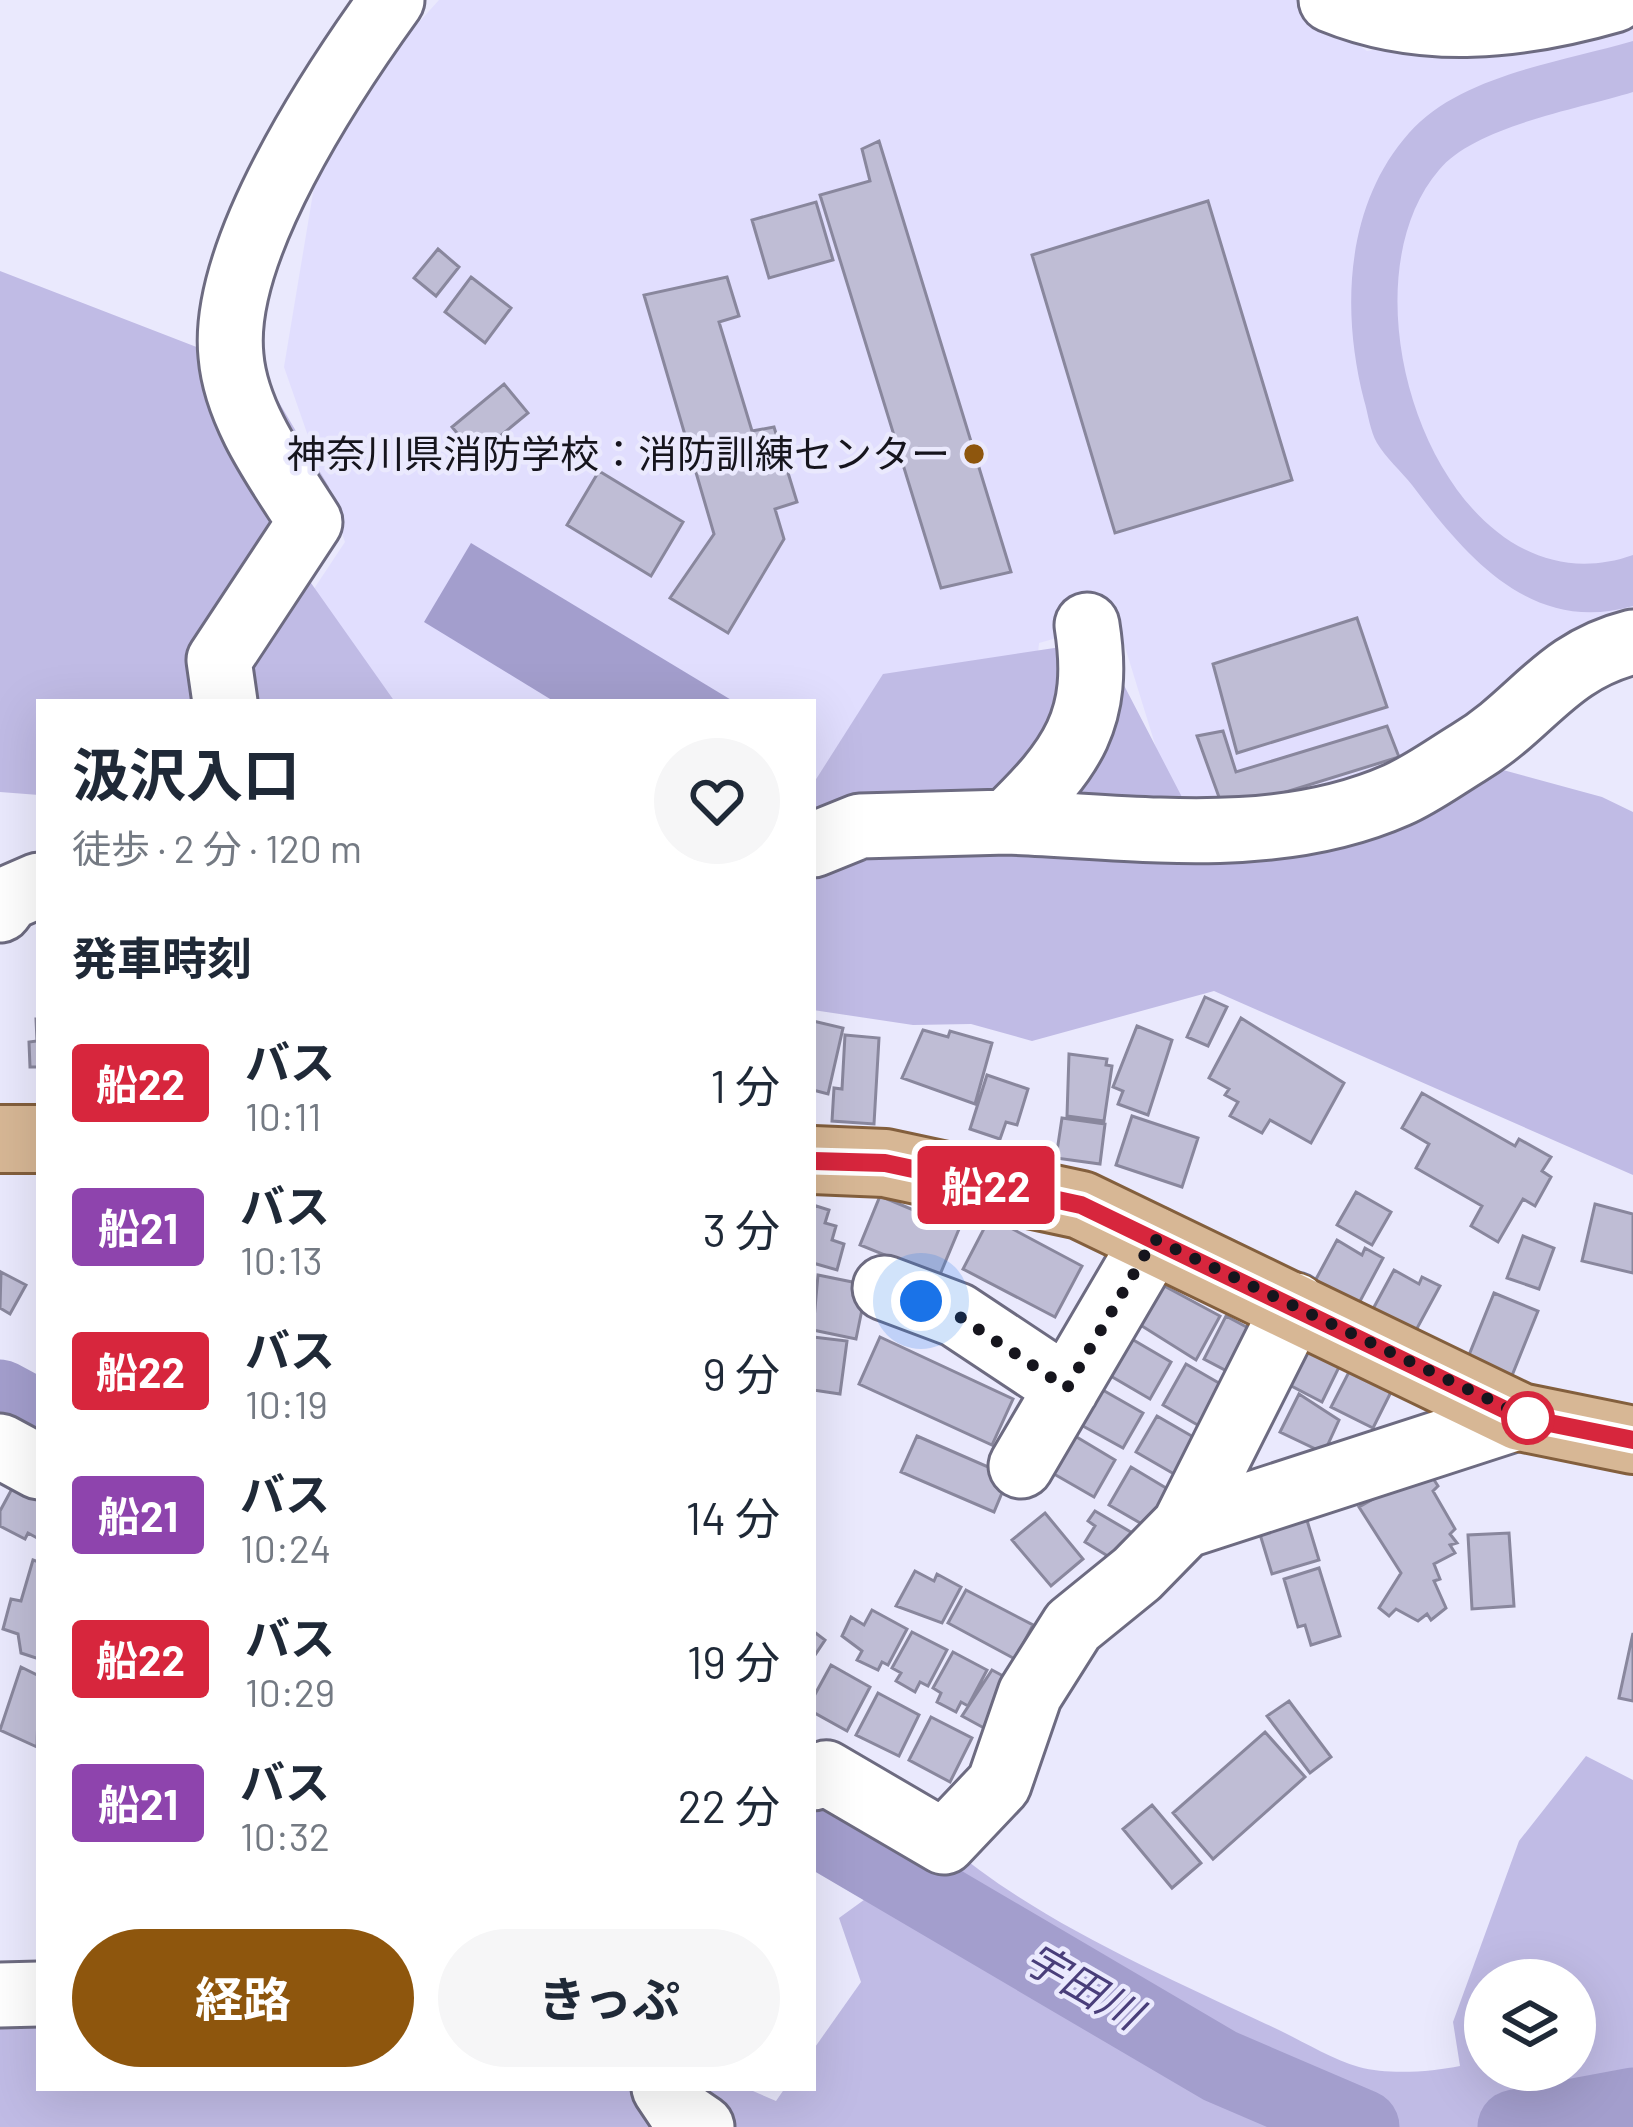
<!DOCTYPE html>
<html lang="ja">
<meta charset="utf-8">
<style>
:root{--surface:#fff;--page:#f6f6f7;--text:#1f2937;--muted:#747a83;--accent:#8e560d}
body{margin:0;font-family:Barlow,"Noto Sans JP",sans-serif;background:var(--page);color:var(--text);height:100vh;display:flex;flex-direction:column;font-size:45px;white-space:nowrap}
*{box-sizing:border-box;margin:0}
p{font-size:39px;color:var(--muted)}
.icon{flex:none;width:66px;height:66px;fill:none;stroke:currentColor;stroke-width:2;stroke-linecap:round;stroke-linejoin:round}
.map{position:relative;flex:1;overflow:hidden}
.drawer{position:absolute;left:36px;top:699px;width:780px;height:1392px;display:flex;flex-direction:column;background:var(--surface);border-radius:0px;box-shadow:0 12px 48px #0002}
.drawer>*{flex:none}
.badge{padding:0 24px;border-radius:9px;font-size:42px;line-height:78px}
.fabs{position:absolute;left:1464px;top:1959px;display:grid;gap:24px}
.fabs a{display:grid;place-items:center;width:132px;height:132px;border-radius:50%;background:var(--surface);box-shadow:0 12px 48px #0002;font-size:60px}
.you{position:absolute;width:60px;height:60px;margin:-30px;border:9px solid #fff;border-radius:50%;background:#1a73e8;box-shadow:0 0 0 18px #1a73e833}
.map>.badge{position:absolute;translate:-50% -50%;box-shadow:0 0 0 6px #fff}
h2{padding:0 36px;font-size:45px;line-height:108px}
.round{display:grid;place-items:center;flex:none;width:126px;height:126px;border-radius:63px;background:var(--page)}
.overview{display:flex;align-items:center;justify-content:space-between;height:204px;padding:0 36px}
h1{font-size:57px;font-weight:700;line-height:90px}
.action{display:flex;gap:24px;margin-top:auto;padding:24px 36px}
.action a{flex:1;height:138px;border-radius:72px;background:var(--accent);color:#fff;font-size:48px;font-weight:700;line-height:138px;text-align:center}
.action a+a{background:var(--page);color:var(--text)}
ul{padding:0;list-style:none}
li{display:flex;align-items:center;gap:36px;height:144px;padding:0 36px}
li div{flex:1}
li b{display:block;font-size:45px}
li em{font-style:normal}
li .badge{min-width:132px;font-weight:700;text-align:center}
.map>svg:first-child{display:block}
.built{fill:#e1defe}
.green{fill:#c0bbe5;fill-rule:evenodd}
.water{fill:#a39ecd}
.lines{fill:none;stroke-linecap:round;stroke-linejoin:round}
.river{stroke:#a39ecd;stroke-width:75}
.building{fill:#bfbdd5;stroke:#89879d;stroke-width:3}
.minor-casing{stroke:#6d6b81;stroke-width:69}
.major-casing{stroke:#835f3d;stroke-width:72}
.minor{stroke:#fff;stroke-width:63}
.major{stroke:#d7b795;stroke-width:66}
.line-casing{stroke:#fff;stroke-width:27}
.line{stroke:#d7263d;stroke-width:18}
.walk{stroke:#16151d;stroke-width:12;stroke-dasharray:0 21.6}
.poi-dot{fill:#8e560d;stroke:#eae9fd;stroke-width:4.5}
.stop-dot{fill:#fff;stroke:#d7263d;stroke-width:6}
.labels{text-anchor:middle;stroke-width:9;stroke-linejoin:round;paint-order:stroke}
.poi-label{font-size:39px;fill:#16151d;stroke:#eae9fd;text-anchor:end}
.water-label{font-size:42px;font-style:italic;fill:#493e7a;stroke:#eae9fd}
</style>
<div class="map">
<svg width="1633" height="2127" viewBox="0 0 1633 2127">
<rect width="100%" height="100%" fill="#eae9fd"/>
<path class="built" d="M439 0H1297L1367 51 1633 2V622L1463 729 1331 796 1174 806 1117 621 1039 643 1032 717 813 796V702H268L246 691 345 542 284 367 316 175 393 51Z"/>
<path class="green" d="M1633 41V92C1579 109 1475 126 1439 170 1331 296 1447 621 1633 555V606C1532 635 1467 558 1412 485 1401 471 1386 458 1377 443 1370 431 1368 413 1364 400 1341 311 1345 205 1409 133 1460 75 1562 62 1633 41Z
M0 271 261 372 329 487 299 566 395 702H39V795L0 792Z
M1101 641 1211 853 1426 749 1602 797 1633 812V1175L1214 991 1032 1041 971 1024 913 1025 813 1010V784L883 674Z
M1586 1756 1633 1780V2127H0V1972L39 1973V2088H746L776 2101 785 2088H813V2050L861 1982 839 1918 944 1842C1035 1920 1158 1973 1266 2024 1296 2037 1328 2058 1359 2067 1388 2075 1431 2072 1460 2066L1453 2022 1519 1841ZM1485 1980H1575V2070H1485Z"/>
<path class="water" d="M471 543 733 701 732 702H555L424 622Z"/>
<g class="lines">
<path class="river" d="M0 1397 39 1418
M813 1827 1220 2066 1362 2127
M1515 2127 1633 2105"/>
</g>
<path class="building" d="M879 141 1011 572 941 588 820 195 870 181 862 149Z
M1208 201 1292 480 1115 533 1032 255Z
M816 202 833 260 769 278 752 220Z
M438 249 459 267 436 296 414 278Z
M471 277 511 308 485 343 445 312Z
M727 277 739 316 719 322 752 431 774 427 797 502 775 509 784 539 728 633 670 598 714 534 644 295Z
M504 384 528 413 476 456 452 427Z
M599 471 683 522 651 576 567 525Z
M1357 618 1387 707 1237 753 1213 664Z
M1387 726 1399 757 1224 811 1197 736 1223 731 1236 772Z
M1205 997 1227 1007 1208 1046 1187 1037Z
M1241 1018 1344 1083 1311 1143 1270 1120 1262 1133 1230 1116 1238 1102 1225 1095 1229 1089 1209 1078Z
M36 1019H39V1067H30L29 1042 37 1041Z
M813 1021 843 1028 828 1094 813 1090Z
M1137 1026 1172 1040 1148 1115 1118 1104 1123 1091 1113 1087Z
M923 1030 948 1037 950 1031 992 1043 975 1104 902 1078Z
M845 1035 879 1038 874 1124 832 1121 834 1088 842 1089Z
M1069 1054 1107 1059 1106 1065 1112 1066 1104 1121 1067 1116Z
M987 1075 1028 1089 1017 1125 1006 1122 1000 1139 970 1129Z
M1422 1093 1515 1146 1519 1139 1551 1157 1542 1171 1551 1177 1535 1206 1523 1199 1498 1242 1471 1226 1482 1206 1416 1168 1429 1144 1402 1128Z
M1132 1116 1198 1138 1182 1187 1116 1165Z
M1062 1118 1105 1124 1100 1164 1056 1158Z
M1356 1192 1391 1212 1372 1245 1337 1225Z
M880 1196 959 1229 939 1277 860 1245Z
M1595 1204 1633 1214V1273L1582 1261Z
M813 1205 829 1210 825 1223 836 1226 832 1240 844 1244 837 1270 813 1263Z
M990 1217 1082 1266 1055 1317 963 1269Z
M1523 1236 1554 1248 1539 1289 1507 1278Z
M1337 1240 1362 1255 1365 1248 1383 1258 1358 1305 1315 1281Z
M1394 1270 1419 1284 1422 1277 1440 1286 1415 1332 1373 1309Z
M1 1272 26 1285 10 1314 0 1308Z
M818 1275 867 1285 856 1339 813 1330Z
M1155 1281 1220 1316 1196 1360 1134 1321Z
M1494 1293 1538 1311 1511 1378 1467 1360Z
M1226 1316 1265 1337 1242 1379 1204 1359Z
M1301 1336 1341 1363 1322 1402 1280 1380Z
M813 1337 847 1341 840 1394 813 1390Z
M880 1337 1013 1399 992 1445 859 1384Z
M1130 1338 1171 1362 1150 1399 1097 1368Z
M1186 1364 1231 1390 1208 1431 1163 1405Z
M1351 1368 1395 1384 1373 1428 1331 1407Z
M1101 1389 1143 1413 1123 1448 1081 1425Z
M1299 1394 1339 1420 1324 1453 1280 1432Z
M1157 1416 1202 1442 1181 1478 1136 1452Z
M917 1436 1009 1476 994 1512 901 1472Z
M1075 1436 1115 1460 1094 1497 1054 1474Z
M1423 1463 1438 1486 1433 1491 1455 1529 1450 1534 1457 1543 1450 1545 1455 1553 1434 1564 1440 1579 1434 1581 1446 1608 1431 1620 1427 1614 1418 1621 1396 1609 1389 1616 1379 1608 1401 1573 1359 1507 1407 1480Z
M1131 1467 1176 1494 1154 1531 1109 1505Z
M20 1474 39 1484V1539L28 1533 25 1539 0 1526V1511Z
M1095 1511 1141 1538 1124 1566 1085 1542 1095 1526 1088 1521Z
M1045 1513 1083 1559 1051 1586 1012 1540Z
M1306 1517 1319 1560 1272 1574 1259 1531Z
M1509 1533 1514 1606 1472 1609 1468 1535Z
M33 1560 39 1562V1659L21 1653 18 1634 3 1629 11 1599 21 1601Z
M1319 1568 1340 1636 1311 1645 1305 1625 1298 1627 1284 1579Z
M915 1571 934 1581 937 1574 961 1587 942 1623 896 1606Z
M966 1590 1033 1625 1015 1659 948 1623Z
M872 1610 907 1629 888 1665 882 1662 878 1670 857 1660 862 1651 842 1636 851 1617 864 1625Z
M813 1631 825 1640 813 1658Z
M912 1632 947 1650 928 1686 920 1682 915 1692 896 1681 901 1673 892 1668Z
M1633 1633V1701L1619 1698Z
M953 1652 987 1670 968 1706 961 1702 956 1712 937 1702 941 1693 933 1688Z
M831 1665 870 1687 847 1731 813 1712V1698Z
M21 1667 39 1676 37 1747 0 1730Z
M992 1670 1016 1683 995 1734 962 1716Z
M878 1693 919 1715 899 1756 856 1735Z
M1289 1701 1331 1757 1310 1773 1267 1716Z
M931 1717 972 1738 950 1782 909 1760Z
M1265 1732 1305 1777 1213 1859 1173 1813Z
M1152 1805 1201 1863 1172 1888 1123 1829Z"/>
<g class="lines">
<g class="minor-casing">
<path id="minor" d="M1331 0C1424 38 1520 27 1614 0
M225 702 219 660 310 522C279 473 236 416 231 356 220 251 332 83 392 0
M1007 822C1137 827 1275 849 1397 795 1422 784 1445 767 1468 753 1533 714 1554 662 1633 642
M813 845 860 826 1007 822C1072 759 1102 719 1087 625
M0 910 9 898 39 885
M885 1288 957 1315 1067 1388
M0 1446 39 1467
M1021 1466 1154 1239
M1184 1526 1295 1305
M813 1778 826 1773 944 1842 999 1784 1030 1694 1073 1626 1137 1574 1184 1526 1520 1417
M0 1995 39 1994
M664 2088 680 2112 702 2127"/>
</g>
<g class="major-casing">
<path id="major" d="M0 1139H39
M813 1160 885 1163 1081 1205 1520 1417 1633 1440"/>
</g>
<use href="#minor" class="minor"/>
<use href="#major" class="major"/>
</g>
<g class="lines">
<g class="line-casing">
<path id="line" d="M813 1161 885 1163 1081 1205 1520 1417 1633 1440"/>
</g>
<use href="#line" class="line"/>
<path class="walk" d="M921 1301 957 1315 1067 1388 1154 1239 1528 1418"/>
</g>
<circle class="poi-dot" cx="974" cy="454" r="12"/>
<circle class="stop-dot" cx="1528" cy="1418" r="24"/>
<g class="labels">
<g class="poi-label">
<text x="950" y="468">神奈川県消防学校：消防訓練センター</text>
</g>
<g class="water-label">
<text transform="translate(1083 1986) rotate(30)" y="15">宇田川</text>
</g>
</g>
</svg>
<div class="fabs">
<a><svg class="icon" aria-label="layers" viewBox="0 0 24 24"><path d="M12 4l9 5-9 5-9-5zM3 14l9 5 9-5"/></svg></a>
</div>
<div class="you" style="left:921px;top:1301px"></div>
<b class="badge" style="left:986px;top:1185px;background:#d7263d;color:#fff">船22</b>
<section class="drawer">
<div class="overview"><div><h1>汲沢入口</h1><p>徒歩 · 2 分 · 120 m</p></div><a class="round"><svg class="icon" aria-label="heart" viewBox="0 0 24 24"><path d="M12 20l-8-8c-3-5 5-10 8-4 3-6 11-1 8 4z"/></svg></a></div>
<h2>発車時刻</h2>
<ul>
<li><span class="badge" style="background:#d7263d;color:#fff">船22</span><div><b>バス</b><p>10:11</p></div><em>1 分</em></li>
<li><span class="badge" style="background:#8e44ad;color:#fff">船21</span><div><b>バス</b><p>10:13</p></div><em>3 分</em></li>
<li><span class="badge" style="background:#d7263d;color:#fff">船22</span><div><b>バス</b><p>10:19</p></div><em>9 分</em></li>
<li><span class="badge" style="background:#8e44ad;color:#fff">船21</span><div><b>バス</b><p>10:24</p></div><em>14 分</em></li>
<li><span class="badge" style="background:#d7263d;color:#fff">船22</span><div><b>バス</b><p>10:29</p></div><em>19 分</em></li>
<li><span class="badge" style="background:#8e44ad;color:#fff">船21</span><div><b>バス</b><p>10:32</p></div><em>22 分</em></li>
</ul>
<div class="action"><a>経路</a><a>きっぷ</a></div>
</section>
</div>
